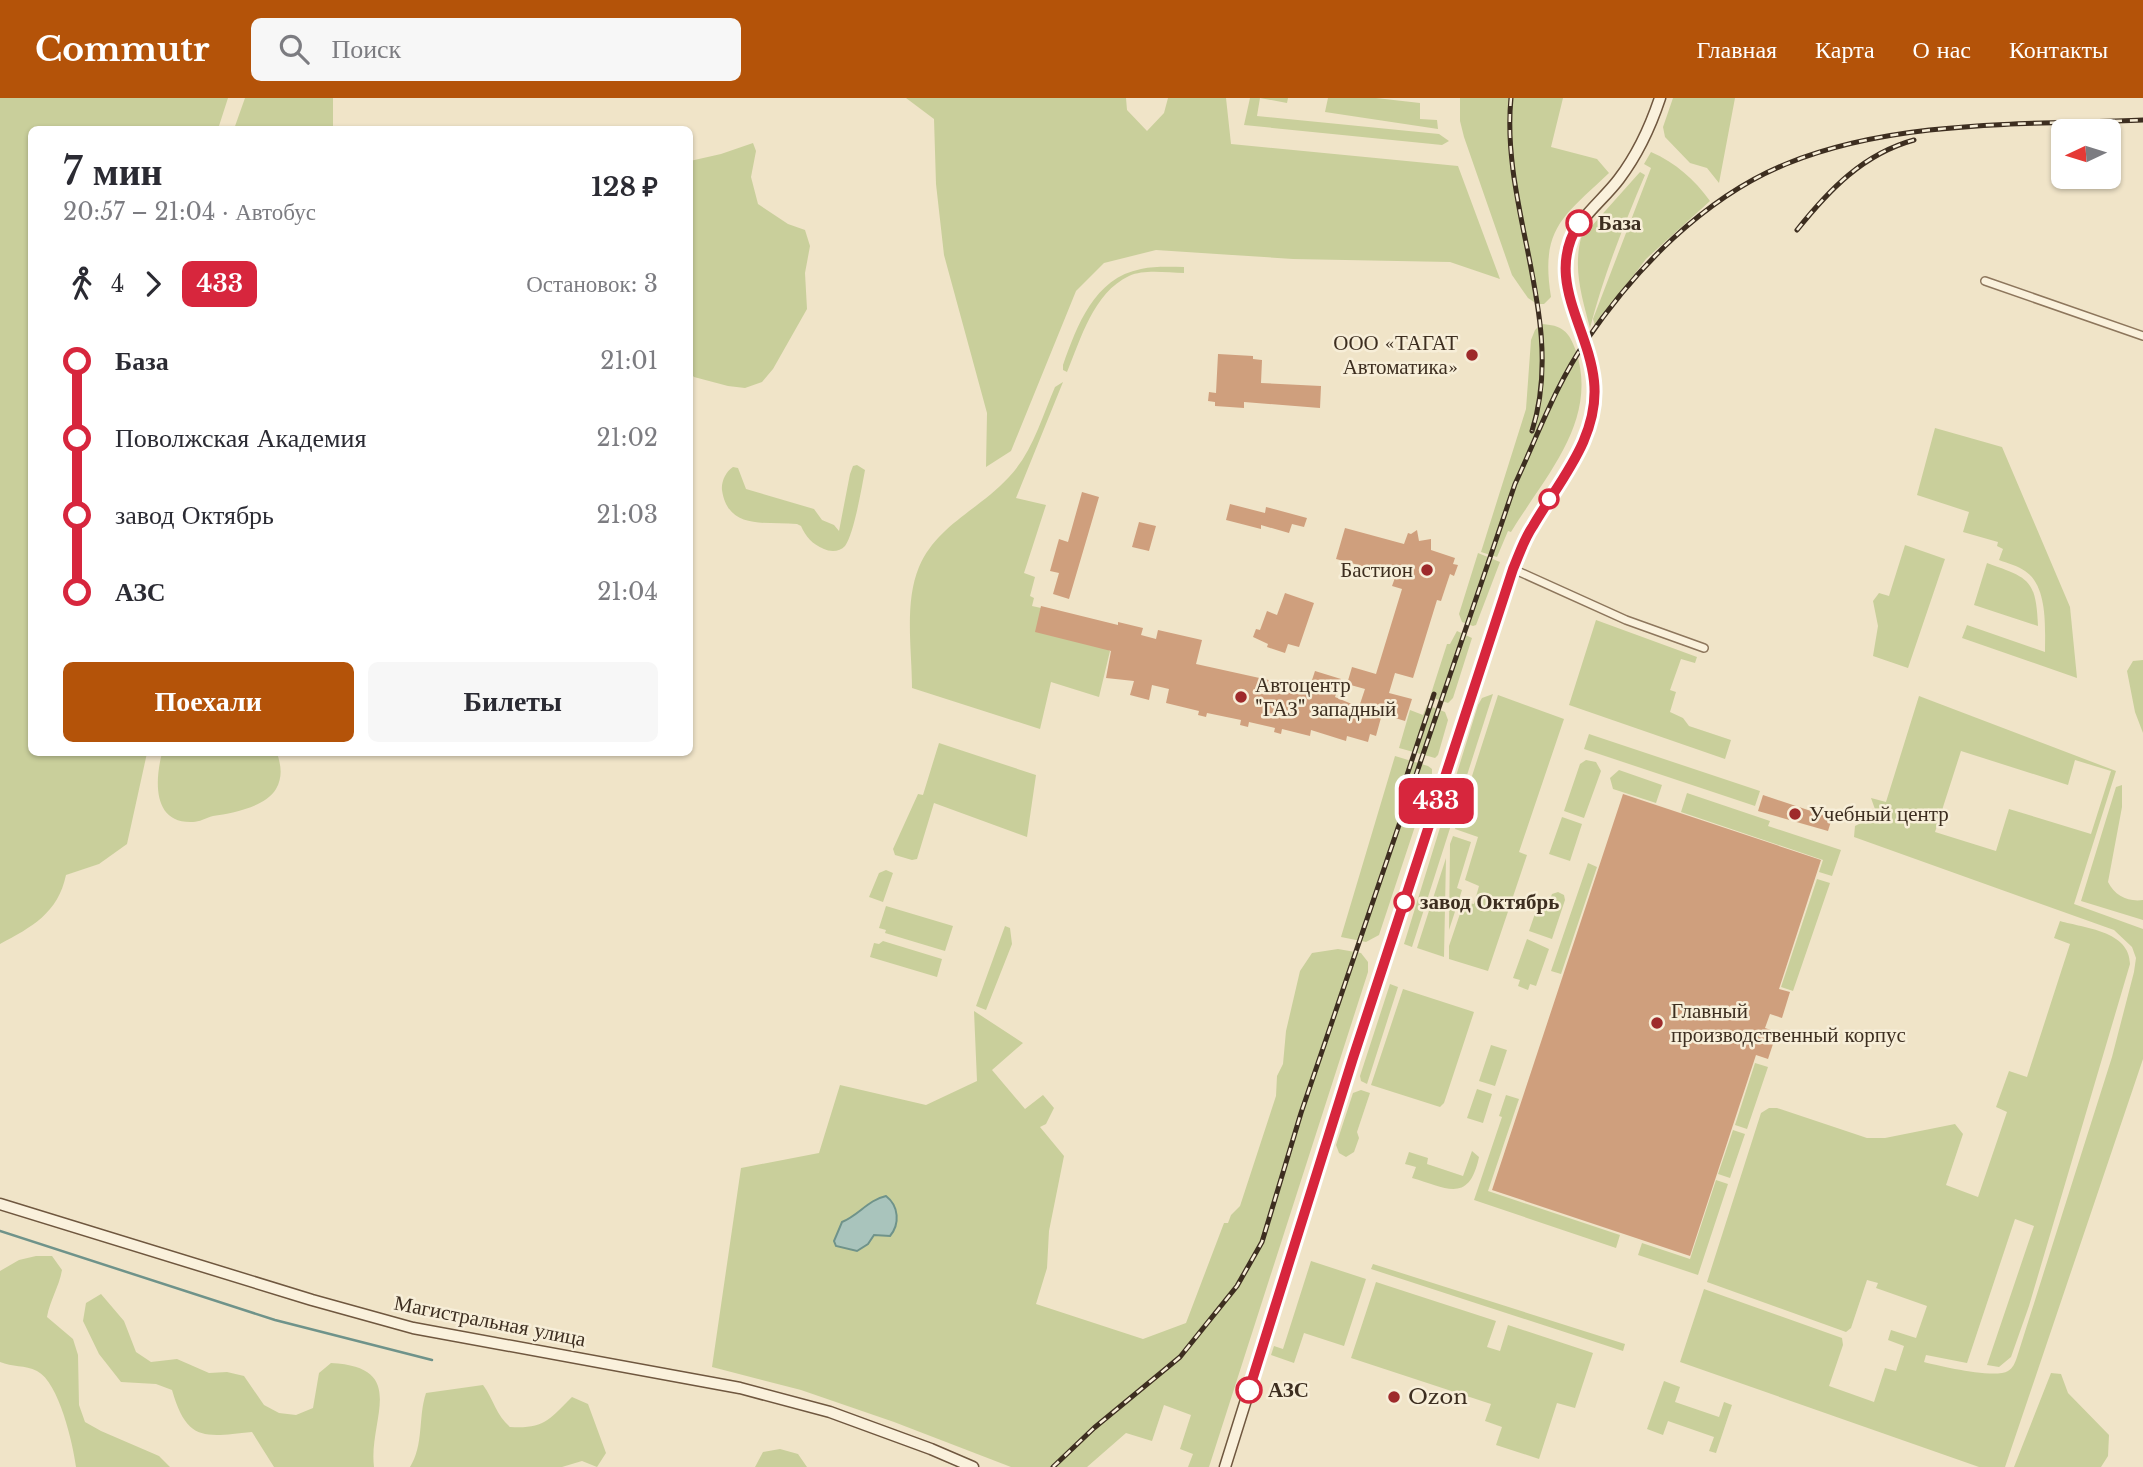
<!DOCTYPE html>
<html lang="ru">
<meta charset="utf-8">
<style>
:root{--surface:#fff;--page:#f7f7f7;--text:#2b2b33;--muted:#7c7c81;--accent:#b45309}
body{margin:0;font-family:"Libre Baskerville",serif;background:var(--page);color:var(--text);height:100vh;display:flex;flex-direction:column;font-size:26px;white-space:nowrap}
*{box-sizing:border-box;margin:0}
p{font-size:23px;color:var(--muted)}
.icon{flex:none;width:38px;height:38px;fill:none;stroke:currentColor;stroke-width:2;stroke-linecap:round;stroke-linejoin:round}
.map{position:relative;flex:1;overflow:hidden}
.drawer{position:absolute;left:28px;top:28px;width:665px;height:630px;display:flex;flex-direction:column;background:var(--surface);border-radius:10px;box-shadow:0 2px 5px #0004}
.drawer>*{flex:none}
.badge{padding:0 14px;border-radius:10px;font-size:24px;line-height:46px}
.needle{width:46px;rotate:266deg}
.controls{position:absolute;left:2051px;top:21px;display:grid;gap:14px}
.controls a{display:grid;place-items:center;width:70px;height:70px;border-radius:10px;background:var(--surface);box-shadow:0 2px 5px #0004;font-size:35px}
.map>.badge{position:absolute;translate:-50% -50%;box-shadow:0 0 0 4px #fff}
.legs{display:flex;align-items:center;gap:10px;height:77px;padding:0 35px;font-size:23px}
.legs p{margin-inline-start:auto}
.summary{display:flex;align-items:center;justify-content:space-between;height:119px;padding:0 35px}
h1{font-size:38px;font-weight:600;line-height:52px}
.primary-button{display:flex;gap:14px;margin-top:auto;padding:14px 35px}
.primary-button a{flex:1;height:80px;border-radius:10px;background:var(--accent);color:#fff;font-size:28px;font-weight:600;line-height:80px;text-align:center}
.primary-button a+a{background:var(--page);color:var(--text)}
ul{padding:0 35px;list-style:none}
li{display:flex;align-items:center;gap:24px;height:77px;font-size:26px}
li i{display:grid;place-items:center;width:10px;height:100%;margin:0 9px;background:currentColor}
li i::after{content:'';width:18px;height:18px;margin:-9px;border:5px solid;border-radius:50%;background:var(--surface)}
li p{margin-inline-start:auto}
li:first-child i{background:linear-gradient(#0000 50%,currentColor 0)}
li:last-child i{background:linear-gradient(currentColor 50%,#0000 0)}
header{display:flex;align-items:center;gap:42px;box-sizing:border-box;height:98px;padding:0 35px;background:var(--accent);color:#fff}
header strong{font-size:33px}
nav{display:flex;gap:38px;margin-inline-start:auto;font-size:24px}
.search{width:490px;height:63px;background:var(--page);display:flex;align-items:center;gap:18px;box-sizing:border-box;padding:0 24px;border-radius:10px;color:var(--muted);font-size:26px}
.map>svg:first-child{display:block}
.green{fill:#c9cf9b;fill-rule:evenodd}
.water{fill:#a9c4bc;stroke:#6f938a;stroke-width:2}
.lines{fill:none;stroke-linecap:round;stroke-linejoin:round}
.stream{stroke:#6f938a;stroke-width:2.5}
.building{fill:#cf9f7d}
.minor-casing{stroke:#8d765c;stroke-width:10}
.secondary-casing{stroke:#6f573f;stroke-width:13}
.minor{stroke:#faf1dc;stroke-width:7}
.secondary{stroke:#faf1dc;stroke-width:10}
.rail-casing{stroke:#3d2e20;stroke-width:5}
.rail{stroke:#f7eed8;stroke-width:2.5;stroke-dasharray:8;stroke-linecap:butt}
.line-1-casing{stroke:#fff;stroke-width:16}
.line-1{stroke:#d7263d;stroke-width:10}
.stop-1-dot{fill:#fff;stroke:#d7263d;stroke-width:3.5}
.poi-dot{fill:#9e2a2b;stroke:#f7eed8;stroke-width:2.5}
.labels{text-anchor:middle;stroke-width:5;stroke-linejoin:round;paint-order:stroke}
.stop-label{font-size:21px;font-weight:bold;fill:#3d2e20;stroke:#f7eed8;text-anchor:start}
.poi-label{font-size:21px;fill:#3d2e20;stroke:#f7eed8;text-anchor:start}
.street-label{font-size:21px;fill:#3d2e20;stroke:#f7eed8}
</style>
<header>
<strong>Commutr</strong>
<div class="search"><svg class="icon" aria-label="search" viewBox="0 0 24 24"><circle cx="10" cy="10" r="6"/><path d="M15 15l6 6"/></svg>Поиск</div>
<nav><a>Главная</a><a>Карта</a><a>О нас</a><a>Контакты</a></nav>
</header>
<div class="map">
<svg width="2143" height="1369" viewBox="0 0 2143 1369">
<rect width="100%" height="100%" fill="#f0e4c8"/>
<path class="green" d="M0 0H228L218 31 32 32V654L147 655 127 746 99 766 66 777C58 815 32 829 0 846Z
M245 0H333V31H234Z
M906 0H1126L1127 12 1147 33 1164 15 1168 0H1226L1231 46 1458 68 1500 181 1450 164 1293 161 1156 152 1104 165 1076 193 1011 353 986 369 987 315 944 157 936 86 934 21Z
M1250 0H1288L1287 5 1260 0 1257 18 1439 36 1449 43 1442 47 1244 27Z
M1328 0H1376L1420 5V21L1437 22 1438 31 1325 14Z
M1460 0H1563L1551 49 1597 61 1609 75C1563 119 1540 130 1551 199L1544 206H1537L1528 200 1512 177 1464 39 1460 23Z
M1673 0H1735L1719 85 1707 70 1690 65 1665 39 1663 29Z
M753 45 756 53 751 79 758 106 788 126 805 132 810 148 805 175 807 211 773 271 762 284 745 290 728 288 694 279 690 275V63L721 56Z
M1651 54C1676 65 1694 81 1710 103L1646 161 1595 228 1593 221 1651 70 1644 66Z
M1640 74 1645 77C1623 129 1604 176 1590 230 1582 199 1573 172 1581 140Z
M1184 169V175C1167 175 1145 171 1129 178 1093 195 1081 241 1067 274L1063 272V267C1077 228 1094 180 1141 171 1155 168 1170 169 1184 169Z
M1541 226C1562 227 1569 233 1576 253 1599 323 1545 378 1511 434L1508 433 1497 459 1481 454 1526 311 1531 242 1535 232Z
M1063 284 1016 400 1046 407 1024 475 1035 479 1030 498 1034 500 1032 508 1041 510 1110 553 1099 599 1051 584 1040 631 912 590C912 552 904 505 919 469 937 427 980 411 1009 379 1032 355 1042 319 1055 289Z
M1935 330 2002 349 2070 509 2077 580 1962 540 1967 527 2045 554C2045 530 2048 488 2025 473 2018 468 2007 465 1999 462L2003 451 1997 448 1998 444 1963 434 1969 414 1917 397Z
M857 367 865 372C862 388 854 436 845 448 840 454 830 454 824 451 812 446 806 439 801 428L797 426C766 423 728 433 722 392 721 384 726 373 733 369L738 370 746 391 814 411 822 422 834 427 839 433 850 376 853 368Z
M1905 447 1945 461 1908 570 1873 558 1878 528 1873 503 1879 495 1889 498Z
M1478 455 1500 464 1476 527 1473 528 1462 524 1459 516Z
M1987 465C2029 480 2036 481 2038 528L1974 507Z
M1596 522 1697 559 1695 565 1681 561 1670 592 1676 594 1670 614 1683 620 1689 628 1731 642 1725 661 1569 607Z
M1457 533 1472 540 1453 600 1448 605 1430 599 1447 546H1450Z
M2143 562V635L2135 614 2127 573 2133 563Z
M1493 596 1412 849 1404 846 1478 607 1482 600Z
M1498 597 1564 621 1519 754 1527 757 1488 873 1449 861V848L1464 804 1474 806 1479 788 1465 782 1478 739 1455 731Z
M1919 598 2116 673 2074 806 2143 831V961L2005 1369H1979L1680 1264 1704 1191 1842 1240 1843 1247 1829 1288 1874 1304 1885 1270 1896 1273 1904 1248 1888 1242 1891 1232 1916 1240 1927 1208 1876 1190 1878 1185 1867 1182 1851 1230 1846 1234 1707 1184 1761 1015 1769 1010H1777L1867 1040H1885L1955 1026 1963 1036 1946 1087 1978 1099 2007 1014 1996 1009 2009 973 2027 979 2070 846 2054 840 2060 823C2084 830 2130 833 2130 866L2029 1208 2011 1259 1999 1269 1987 1267 2034 1128 2015 1121 1967 1265 1926 1257 1924 1264C1939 1268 1995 1281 2008 1273 2013 1270 2015 1265 2017 1259L2112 959 2134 874 2136 860 2132 849 2114 832 1854 739 1855 728 1875 718 1876 714 1871 700 1886 704ZM1961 653 2068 687 2075 662 2111 673 2091 736 2009 711 1996 753 1935 734Z
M1427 607 1445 614 1448 622 1438 657 1435 660 1399 650 1410 612 1423 617Z
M1589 636 1760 693 1755 708 1584 651Z
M939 645 1036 677 1027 739 934 705 917 761 912 762 895 757 893 751 918 696 923 697Z
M162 655H277C281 667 283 679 276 691 265 709 233 715 213 718 206 720 199 724 193 724 152 726 155 682 162 655Z
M1395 658 1428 668 1432 671V677L1379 837 1366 844 1341 839Z
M1586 662 1596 664 1601 673 1584 720 1564 713 1580 666Z
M1619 672 1662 687 1656 705 1613 691 1610 680Z
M2122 687V709L2108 784C2115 798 2128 804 2143 802V822L2081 803 2116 689Z
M1687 695 1770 723 1768 728 1841 752 1832 778 1819 774 1823 762 1681 714Z
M1562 719 1582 726 1570 763 1549 756Z
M1453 738 1471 744 1457 790 1462 792 1449 832 1450 746Z
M1446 760 1444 859 1417 850Z
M1588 765 1597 769 1561 876 1551 873Z
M886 772 893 775 883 804 869 799 879 775Z
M1817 781 1830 785 1793 893 1781 889Z
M1558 794 1564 797 1565 802 1552 841 1529 833 1538 807 1547 809 1552 796Z
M886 808 953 828 945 853 885 835 886 832 879 830Z
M1005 828 1010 830 1012 846 986 912 976 908Z
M1527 841 1549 851 1536 888 1530 886 1528 892 1518 888 1520 882 1513 880Z
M883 843 942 861 937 879 870 859 874 845 879 846Z
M1338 851 1361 855 1368 864V874L1209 1369H1188L1193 1356 1180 1351 1191 1317 1164 1307 1152 1343 1126 1335 1087 1369H1011L894 1324 801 1292 712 1269 741 1070 819 1055 840 987 926 1007 977 983 974 913 1023 945 992 972 1025 1011 1043 997 1054 1010 1046 1026 1040 1029 1064 1058 1049 1133 1047 1170 1036 1206 1143 1241 1186 1225 1224 1125H1228L1231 1117 1240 1108 1276 998 1277 978 1283 966 1286 933 1300 873 1312 855Z
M1390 886 1398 889 1367 986 1361 983 1360 978Z
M1403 891 1474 914 1444 1005 1440 1009 1371 987Z
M1491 947 1507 952 1495 988 1479 983Z
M1755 965 1768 969 1747 1031 1735 1027Z
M1477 991 1492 996 1483 1025 1467 1020Z
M1361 992 1370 995 1357 1034 1359 1040 1354 1054 1346 1059 1339 1055 1336 1047 1353 995Z
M1506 997 1519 1001 1488 1093 1620 1137 1616 1150 1474 1102 1502 1019 1499 1018Z
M1733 1032 1745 1036 1730 1080 1718 1076Z
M1472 1053 1479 1059C1469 1106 1447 1090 1412 1080L1416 1069 1405 1066 1409 1054 1428 1060 1427 1066 1463 1078Z
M1716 1082 1728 1086 1698 1177 1638 1157 1642 1145 1690 1161Z
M36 1158H52L62 1172C59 1189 50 1202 47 1219L73 1241 78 1257 79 1307 85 1324 101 1333 159 1358 170 1369H76C73 1346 59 1284 37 1273 25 1267 12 1269 0 1264V1173L19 1162Z
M1311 1163 1366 1181 1344 1248 1304 1235 1294 1265 1271 1257 1274 1248 1283 1251Z
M1373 1166 1625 1246 1623 1253 1371 1171Z
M1376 1184 1496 1223 1487 1249 1500 1253 1508 1227 1593 1255 1575 1310 1557 1305 1539 1361 1496 1347 1502 1329 1485 1323 1491 1306 1351 1260Z
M101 1196 124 1223 136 1254 151 1264 177 1261 209 1275 227 1274 244 1278 264 1307 279 1315 296 1317 313 1310 319 1275 331 1265C410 1269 368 1322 374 1369H274L252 1334C204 1339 187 1344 172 1292L156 1286 121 1284 99 1256 83 1223 86 1205Z
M2051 1275 2061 1276 2068 1295 2109 1337 2108 1358 2101 1369H2014Z
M1664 1283 1680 1289 1675 1304 1719 1319 1724 1304 1732 1307 1716 1355 1709 1353 1714 1339 1668 1323 1663 1337 1647 1331Z
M483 1287C494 1302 496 1317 510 1329 544 1331 549 1322 572 1299L588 1306 606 1355 597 1369 582 1363 562 1369H410C424 1347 418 1319 426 1295Z
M780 1351 798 1356 807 1369H755L763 1354Z"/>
<path class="water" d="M886 1098C899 1108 900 1126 890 1138L874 1137 868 1146 857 1153 836 1148 834 1143 842 1124C859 1117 868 1102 886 1098Z"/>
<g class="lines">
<path class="stream" d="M0 1133 275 1222 432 1262"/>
</g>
<path class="building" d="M1218 256 1253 258V261L1262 262 1261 285 1321 288 1320 310 1244 304V310L1215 308V304L1208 303 1209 294 1216 295Z
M1082 394 1099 399 1069 501 1053 496 1059 475 1050 473 1059 441 1068 444Z
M1230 406 1265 415 1266 409 1307 420 1304 429 1292 426 1289 435 1261 427V431L1226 422Z
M1139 424 1156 428 1149 453 1132 449Z
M1345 430 1404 446 1408 435 1411 436 1417 432 1419 443 1431 441V452L1455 460 1453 466 1458 467 1454 478 1450 476 1441 503 1437 502 1413 580 1395 575 1389 595 1412 601 1405 623 1382 616 1376 638 1370 636 1368 644 1347 638 1346 643 1311 632 1310 638 1282 631 1281 636 1274 634 1275 630 1249 624 1248 629 1240 627 1241 622 1207 615 1206 619 1198 617 1199 613 1166 605 1169 591 1152 587 1149 602 1130 597 1134 583 1106 580 1111 553 1035 534 1041 508 1118 527V524L1143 530 1141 537 1156 541 1158 532 1202 542 1196 566 1309 591 1315 573 1341 581 1335 599 1359 609 1365 591 1347 586 1352 569 1376 576 1402 491 1392 488 1396 477 1336 461Z
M1285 495 1314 505 1299 549 1288 546 1285 555 1267 549 1268 546 1253 539 1256 531 1260 532 1267 513 1277 517Z
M1623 696 1821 762 1779 891 1790 894 1782 920 1770 916 1765 930 1777 934 1768 961 1756 957 1690 1158 1492 1092Z
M1763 697 1832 720 1828 733 1758 713Z"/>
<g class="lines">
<g class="minor-casing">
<path id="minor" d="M1985 183 2143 238
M1513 471 1626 522 1704 550"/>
</g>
<g class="secondary-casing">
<path id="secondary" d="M0 1106 312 1202 413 1230 740 1290 830 1314 931 1351 973 1369
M1225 1369 1346 983 1513 471C1519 457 1525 441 1533 428 1559 383 1600 339 1594 283 1589 239 1558 199 1567 154 1573 123 1601 105 1619 81 1638 56 1650 30 1660 0"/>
</g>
<use href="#minor" class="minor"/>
<use href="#secondary" class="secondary"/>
<g class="rail-casing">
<path id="rail" d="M1511 0C1500 111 1567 223 1532 333
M1797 132C1829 92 1863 56 1914 42
M1404 686 1434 596
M1053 1369 1094 1330 1180 1259 1237 1188 1262 1144 1301 1015 1515 386C1537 339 1556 286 1586 243 1635 171 1703 100 1786 66 1897 21 2025 27 2143 22"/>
</g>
<use href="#rail" class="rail"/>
</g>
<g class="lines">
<g class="line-1-casing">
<path id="line-1" d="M1249 1292 1353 960 1513 471C1519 457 1524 441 1533 428 1559 383 1600 339 1594 283 1588 227 1544 181 1579 125"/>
</g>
<use href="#line-1" class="line-1"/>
</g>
<g class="stop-1-dot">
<circle cx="1579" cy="125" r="12"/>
<circle cx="1549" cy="401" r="9"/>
<circle cx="1404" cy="804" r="9"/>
<circle cx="1249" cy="1292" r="12"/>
</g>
<g class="poi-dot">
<circle cx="1472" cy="257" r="7"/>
<circle cx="1427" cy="472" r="7"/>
<circle cx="1241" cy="599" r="7"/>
<circle cx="1795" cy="716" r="7"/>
<circle cx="1657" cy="925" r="7"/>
<circle cx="1394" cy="1299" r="7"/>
</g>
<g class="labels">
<g class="stop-label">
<text x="1598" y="132">База</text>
<text x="1420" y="811">завод Октябрь</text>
<text x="1268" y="1299">АЗС</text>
</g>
<g class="poi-label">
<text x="1458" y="252" text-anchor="end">ООО «ТАГАТ<tspan x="1458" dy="24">Автоматика»</tspan></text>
<text x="1413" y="479" text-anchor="end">Бастион</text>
<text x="1255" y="594">Автоцентр<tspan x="1255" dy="24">"ГАЗ" западный</tspan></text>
<text x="1809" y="723">Учебный центр</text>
<text x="1671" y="920">Главный<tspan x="1671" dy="24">производственный корпус</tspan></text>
<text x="1408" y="1306">Ozon</text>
</g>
<g class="street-label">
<text transform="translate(490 1223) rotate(11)" y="7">Магистральная улица</text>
</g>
</g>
</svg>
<div class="controls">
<a><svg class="needle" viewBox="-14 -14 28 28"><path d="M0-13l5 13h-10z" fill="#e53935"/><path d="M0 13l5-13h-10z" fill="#7c7c81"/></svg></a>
</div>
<b class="badge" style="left:1436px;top:703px;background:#d7263d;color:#fff">433</b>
<section class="drawer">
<div class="summary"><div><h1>7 мин</h1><p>20:57 – 21:04 · Автобус</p></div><b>128 ₽</b></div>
<div class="legs"><svg class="icon" aria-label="walk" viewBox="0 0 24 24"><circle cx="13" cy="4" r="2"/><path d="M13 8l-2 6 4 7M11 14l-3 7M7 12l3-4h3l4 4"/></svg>4<svg class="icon" aria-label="forward" viewBox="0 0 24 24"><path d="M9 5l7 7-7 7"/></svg><b class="badge" style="background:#d7263d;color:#fff">433</b><p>Остановок: 3</p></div>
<ul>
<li><i style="color:#d7263d"></i><b>База</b><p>21:01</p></li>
<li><i style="color:#d7263d"></i><span>Поволжская Академия</span><p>21:02</p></li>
<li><i style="color:#d7263d"></i><span>завод Октябрь</span><p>21:03</p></li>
<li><i style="color:#d7263d"></i><b>АЗС</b><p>21:04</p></li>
</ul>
<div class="primary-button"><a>Поехали</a><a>Билеты</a></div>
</section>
</div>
